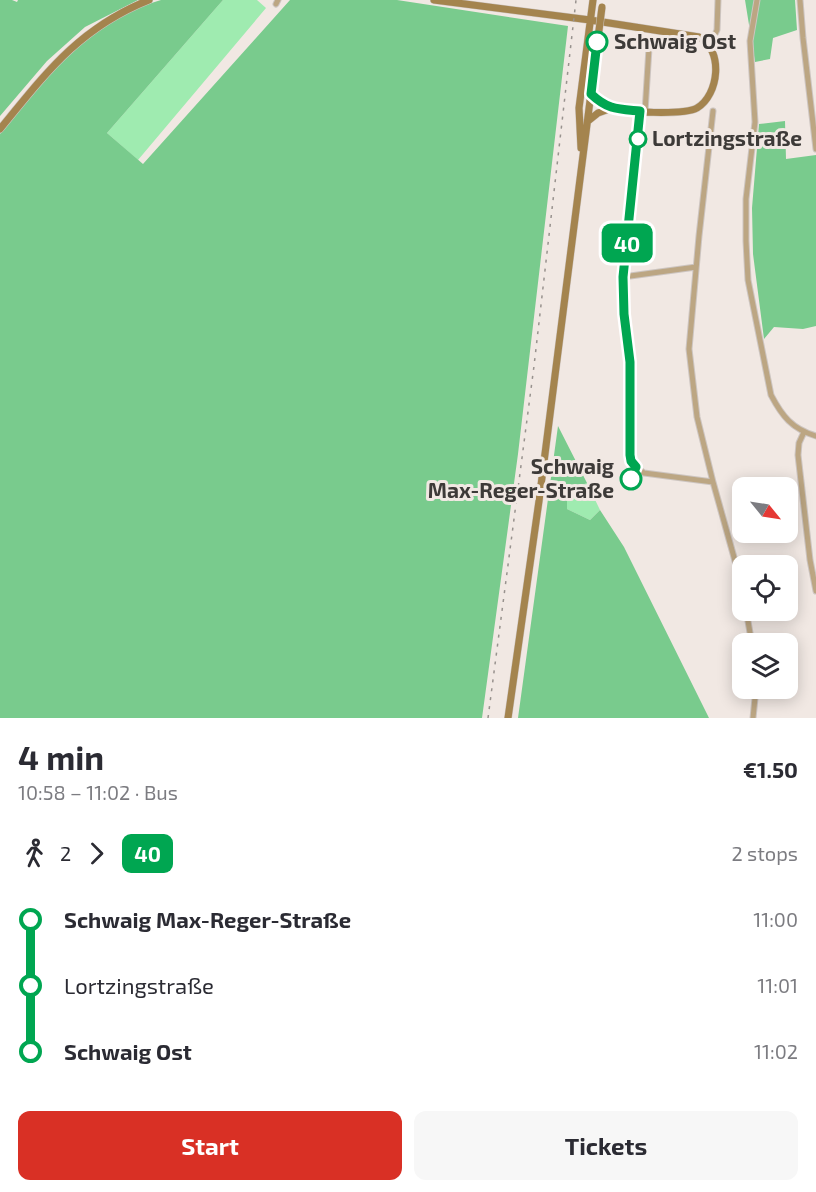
<!DOCTYPE html>
<meta charset="utf-8">
<style>
:root{--surface:#fff;--page:#f7f7f7;--text:#2b2b33;--muted:#7c7c81;--accent:#d93025}
body{margin:0;font-family:"Exo 2",sans-serif;background:var(--page);color:var(--text);height:100vh;display:flex;flex-direction:column;font-size:22px;white-space:nowrap}
*{box-sizing:border-box;margin:0}
p{font-size:20px;color:var(--muted)}
.icon{flex:none;width:33px;height:33px;fill:none;stroke:currentColor;stroke-width:2;stroke-linecap:round;stroke-linejoin:round}
.map{position:relative;height:718px;overflow:hidden}
.side{display:flex;flex-direction:column;background:var(--surface);flex:1}
.side>*{flex:none}
.badge{padding:0 12px;border-radius:9px;font-size:21px;line-height:39px}
.needle{width:39px;rotate:120deg}
.fabs{position:absolute;left:732px;top:477px;display:grid;gap:12px}
.fabs a{display:grid;place-items:center;width:66px;height:66px;border-radius:12px;background:var(--surface);box-shadow:0 3px 15px #0003;font-size:30px}
.map>.badge{position:absolute;translate:-50% -50%;box-shadow:0 0 0 3px #fff}
.legs{display:flex;align-items:center;gap:9px;height:66px;padding:0 18px;font-size:20px}
.legs p{margin-inline-start:auto}
.head{display:flex;align-items:center;justify-content:space-between;height:102px;padding:0 18px}
h1{font-size:33px;font-weight:700;line-height:45px}
.primary-button{display:flex;gap:12px;margin-top:auto;padding:12px 18px}
.primary-button a{flex:1;height:69px;border-radius:12px;background:var(--accent);color:#fff;font-size:24px;font-weight:700;line-height:69px;text-align:center}
.primary-button a+a{background:var(--page);color:var(--text)}
ul{padding:0 18px;list-style:none}
li{display:flex;align-items:center;gap:21px;height:66px;font-size:22px}
li i{display:grid;place-items:center;width:9px;height:100%;margin:0 8px;background:currentColor}
li i::after{content:'';width:15px;height:15px;margin:-8px;border:4px solid;border-radius:50%;background:var(--surface)}
li p{margin-inline-start:auto}
li:first-child i{background:linear-gradient(#0000 50%,currentColor 0)}
li:last-child i{background:linear-gradient(currentColor 50%,#0000 0)}
.map>svg:first-child{display:block}
.green{fill:#9febb0}
.forest{fill:#79cb8d}
.lines{fill:none;stroke-linecap:round;stroke-linejoin:round}
.street-casing{stroke:#cdc5c1;stroke-width:7}
.secondary-casing{stroke:#cdc5c1;stroke-width:8}
.street{stroke:#bca683;stroke-width:5}
.secondary{stroke:#a4844e;stroke-width:7}
.rail{stroke:#98928e;stroke-width:1.5;stroke-dasharray:3 6;stroke-linecap:butt}
.secondary-bridge-casing{stroke:#cdc5c1;stroke-width:8;stroke-linecap:butt}
.secondary-bridge{stroke:#a4844e;stroke-width:7}
.line-1-casing{stroke:#fff;stroke-width:14}
.line-1{stroke:#00a651;stroke-width:9}
.stop-1-dot{fill:#fff;stroke:#00a651;stroke-width:3}
.labels{text-anchor:middle;stroke-width:6;stroke-linejoin:round;paint-order:stroke}
.stop-label{font-size:21px;font-weight:bold;fill:#3d3a38;stroke:#f1e8e3;text-anchor:start}
</style>
<div class="map">
<svg width="816" height="718" viewBox="0 0 816 718">
<rect width="100%" height="100%" fill="#f1e8e3"/>
<path class="green" d="M223 0H257L266 8 138 160 107 133Z
M587 483 600 510 590 520 567 509V491Z"/>
<path class="forest" d="M0 0H12L17 2 18 0H138L85 27 47 61 0 116Z
M161 0H223L107 133 143 164 290 0H397L568 26 518 454 482 718H0V134C38 85 78 37 135 9 143 5 153 3 161 0Z
M745 0H795L797 30 773 38 770 59 755 62Z
M785 121 786 159 816 155V326L803 329 774 327 764 339 753 254 752 208 759 124Z
M558 426 587 483 567 491V509L590 520 600 510 624 547 709 718H518Z"/>
<g class="lines">
<g class="street-casing">
<path id="street" d="M757 0 750 41 755 122 746 199V241L748 280 771 395C782 416 792 429 816 436
M800 0 803 38 816 149
M276 4 278 0
M710 44 717 30 718 0
M640 111 623 277 624 314 630 362V455L631 461 636 467 644 473 713 482 742 586
M713 111 699 236 689 349 697 417 713 482
M645 112 649 48
M623 277 696 267
M804 432 799 443 798 455 810 560 816 591
M746 610 752 644
M753 718 756 688"/>
</g>
<g class="secondary-casing">
<path id="secondary" d="M434 0 590 20 699 37C724 50 719 95 697 108 684 115 624 113 610 107 602 104 597 100 591 94
M588 121 598 113 612 108
M0 129C46 73 79 28 149 0
M581 148 579 108 593 0
M508 718 539 501 598 38"/>
</g>
<use href="#street" class="street"/>
<use href="#secondary" class="secondary"/>
<path class="rail" d="M488 718 534 366 576 0"/>
<g class="secondary-bridge-casing">
<path id="secondary-bridge" d="M598 38 602 7"/>
</g>
<use href="#secondary-bridge" class="secondary-bridge"/>
</g>
<g class="lines">
<g class="line-1-casing">
<path id="line-1" d="M597 42 591 94C608 110 618 109 640 111L623 277 624 314 630 362V455L631 461 636 467 631 479"/>
</g>
<use href="#line-1" class="line-1"/>
</g>
<g class="stop-1-dot">
<circle cx="597" cy="42" r="10"/>
<circle cx="638" cy="139" r="8"/>
<circle cx="631" cy="479" r="10"/>
</g>
<g class="labels">
<g class="stop-label">
<text x="614" y="49">Schwaig Ost</text>
<text x="652" y="146">Lortzingstraße</text>
<text x="614" y="474" text-anchor="end">Schwaig<tspan x="614" dy="24">Max-Reger-Straße</tspan></text>
</g>
</g>
</svg>
<div class="fabs">
<a><svg class="needle" viewBox="-14 -14 28 28"><path d="M0-13l5 13h-10z" fill="#e53935"/><path d="M0 13l5-13h-10z" fill="#7c7c81"/></svg></a>
<a><svg class="icon" aria-label="locate" viewBox="0 0 24 24"><circle cx="12" cy="12" r="6"/><path d="M12 2v4M12 18v4M2 12h4M18 12h4"/></svg></a>
<a><svg class="icon" aria-label="layers" viewBox="0 0 24 24"><path d="M12 4l9 5-9 5-9-5zM3 14l9 5 9-5"/></svg></a>
</div>
<b class="badge" style="left:627px;top:243px;background:#00a651;color:#fff">40</b>
</div>
<section class="side">
<div class="head"><div><h1>4 min</h1><p>10:58 – 11:02 · Bus</p></div><b>€1.50</b></div>
<div class="legs"><svg class="icon" aria-label="walk" viewBox="0 0 24 24"><circle cx="13" cy="4" r="2"/><path d="M13 8l-2 6 4 7M11 14l-3 7M7 12l3-4h3l4 4"/></svg>2<svg class="icon" aria-label="forward" viewBox="0 0 24 24"><path d="M9 5l7 7-7 7"/></svg><b class="badge" style="background:#00a651;color:#fff">40</b><p>2 stops</p></div>
<ul>
<li><i style="color:#00a651"></i><b>Schwaig Max-Reger-Straße</b><p>11:00</p></li>
<li><i style="color:#00a651"></i><span>Lortzingstraße</span><p>11:01</p></li>
<li><i style="color:#00a651"></i><b>Schwaig Ost</b><p>11:02</p></li>
</ul>
<div class="primary-button"><a>Start</a><a>Tickets</a></div>
</section>
